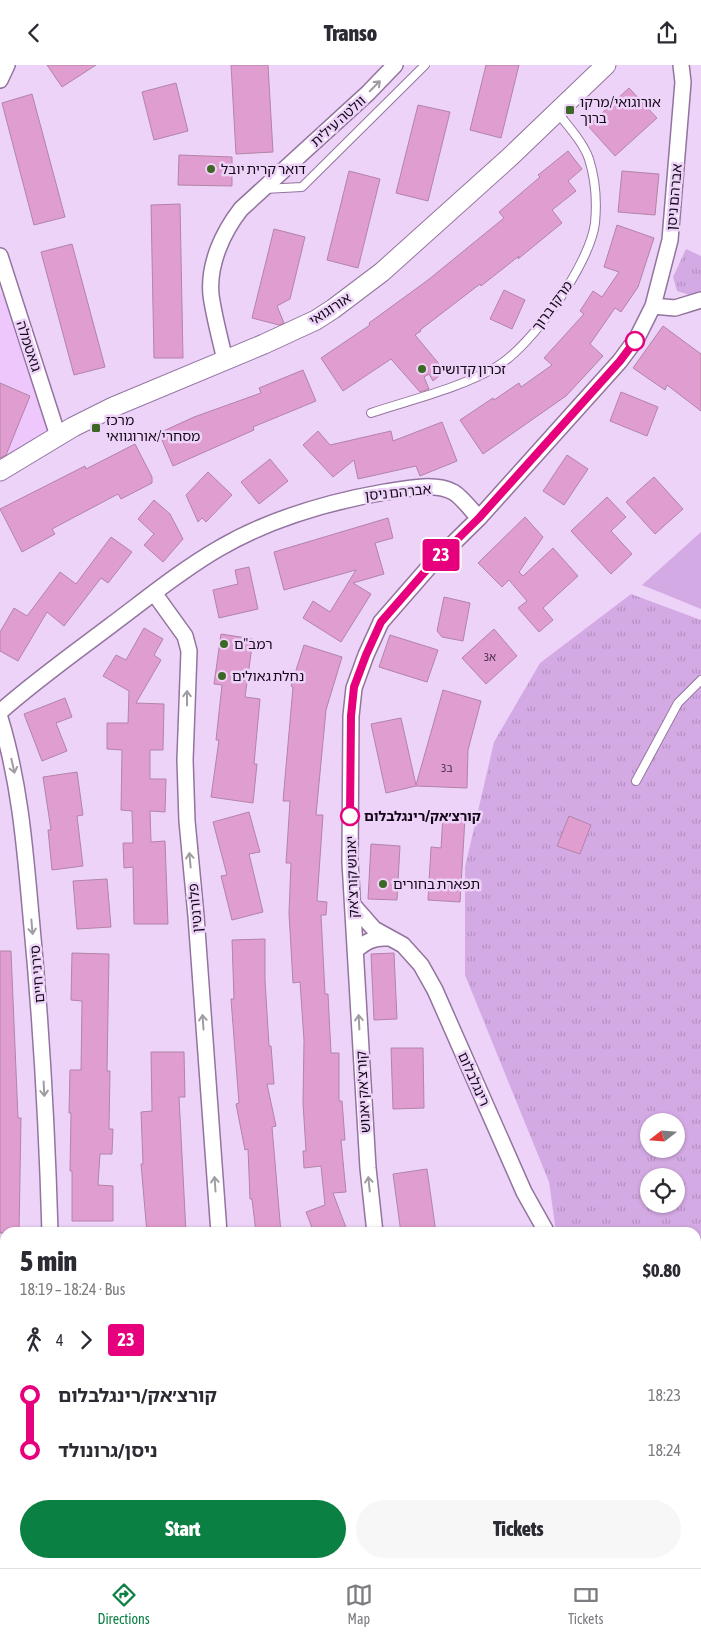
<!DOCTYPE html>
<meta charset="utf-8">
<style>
:root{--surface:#fff;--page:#f7f7f7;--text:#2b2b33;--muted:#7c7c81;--line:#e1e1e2;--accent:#0b8043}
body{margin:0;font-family:"Asap Condensed","Noto Sans Hebrew",sans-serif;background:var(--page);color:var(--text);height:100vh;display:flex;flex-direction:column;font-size:19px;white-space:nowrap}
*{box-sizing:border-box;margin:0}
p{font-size:16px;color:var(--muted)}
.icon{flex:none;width:28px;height:28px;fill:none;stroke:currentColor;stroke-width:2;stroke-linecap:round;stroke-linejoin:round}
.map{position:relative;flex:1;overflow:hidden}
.panel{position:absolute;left:0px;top:1162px;width:701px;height:341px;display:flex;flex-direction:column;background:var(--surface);border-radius:15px 15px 0 0;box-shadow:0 1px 4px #0004}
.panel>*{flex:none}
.badge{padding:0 10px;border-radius:4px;font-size:18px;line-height:32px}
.needle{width:32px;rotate:253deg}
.fabs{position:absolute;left:640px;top:1048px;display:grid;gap:10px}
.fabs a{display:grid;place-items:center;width:45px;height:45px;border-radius:50%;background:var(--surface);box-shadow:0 1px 4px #0004;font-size:25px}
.map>.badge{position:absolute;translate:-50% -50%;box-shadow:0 0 0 2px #fff}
.legs{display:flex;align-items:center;gap:8px;height:55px;padding:0 20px;font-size:16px}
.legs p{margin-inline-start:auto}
.headline{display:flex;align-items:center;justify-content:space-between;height:85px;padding:0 20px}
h1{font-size:28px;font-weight:800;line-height:38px}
.primary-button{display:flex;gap:10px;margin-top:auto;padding:10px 20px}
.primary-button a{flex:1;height:58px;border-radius:30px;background:var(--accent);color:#fff;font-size:20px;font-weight:800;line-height:58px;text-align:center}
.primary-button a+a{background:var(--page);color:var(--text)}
ul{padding:0 20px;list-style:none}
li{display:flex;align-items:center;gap:18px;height:55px;font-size:19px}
li i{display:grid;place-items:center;width:8px;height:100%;margin:0 6px;background:currentColor}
li i::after{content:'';width:12px;height:12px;margin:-6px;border:4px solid;border-radius:50%;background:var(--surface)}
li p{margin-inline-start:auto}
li:first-child i{background:linear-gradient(#0000 50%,currentColor 0)}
li:last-child i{background:linear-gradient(currentColor 50%,#0000 0)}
header{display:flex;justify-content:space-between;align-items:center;height:65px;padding:0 20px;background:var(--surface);font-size:22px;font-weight:800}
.tab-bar{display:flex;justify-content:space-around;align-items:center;height:70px;border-top:1px solid var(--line);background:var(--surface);font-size:14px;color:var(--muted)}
.tab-bar a{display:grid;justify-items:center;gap:2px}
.tab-bar .on{color:var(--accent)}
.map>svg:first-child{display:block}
.built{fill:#eec7fd}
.green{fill:#d4aae4}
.park{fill:url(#park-tufts);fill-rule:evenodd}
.building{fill:#e09dcf;stroke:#b284a6}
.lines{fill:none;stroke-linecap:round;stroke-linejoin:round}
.service-casing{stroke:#93749f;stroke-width:10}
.minor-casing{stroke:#93749f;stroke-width:18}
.tertiary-casing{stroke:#93749f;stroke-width:21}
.service{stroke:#fff;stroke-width:8}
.minor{stroke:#fff;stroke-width:15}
.tertiary{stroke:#fff;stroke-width:19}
.oneway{stroke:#a19ca2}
.line-1-casing{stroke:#fff;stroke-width:11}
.line-1{stroke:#e6007e;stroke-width:8}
.poi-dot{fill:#3c6725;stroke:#eed3f9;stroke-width:2}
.stop-1-dot{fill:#fff;stroke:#e6007e;stroke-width:2.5}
.labels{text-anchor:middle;stroke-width:5;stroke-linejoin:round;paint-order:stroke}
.number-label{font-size:11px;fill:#462d45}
.poi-label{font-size:14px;fill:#130817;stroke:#eed3f9;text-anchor:start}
.street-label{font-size:14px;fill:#130817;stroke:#eed3f9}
.stop-label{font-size:14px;font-weight:bold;fill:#130817;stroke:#eed3f9;text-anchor:start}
</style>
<header><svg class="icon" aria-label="back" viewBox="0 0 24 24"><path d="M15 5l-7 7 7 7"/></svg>Transo<svg class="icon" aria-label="share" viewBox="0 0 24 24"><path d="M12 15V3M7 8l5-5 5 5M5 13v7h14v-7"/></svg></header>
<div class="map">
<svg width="701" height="1503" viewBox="0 0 701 1503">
<defs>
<pattern id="park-tufts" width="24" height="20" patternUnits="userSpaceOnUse" patternTransform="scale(1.25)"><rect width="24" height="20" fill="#d4aae4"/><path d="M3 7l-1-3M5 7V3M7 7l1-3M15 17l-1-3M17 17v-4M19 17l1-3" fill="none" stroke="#b591c3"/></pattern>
</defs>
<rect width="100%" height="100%" fill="#eed3f9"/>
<path class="built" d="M11 225 58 371 0 406V229Z"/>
<path class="green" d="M701 467V544L642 520Z"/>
<path class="park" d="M686 184 701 191V228L693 231 677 226 673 212Z
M631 529 701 555V1503H573L575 1499H696V1168L556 1167 549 1117 465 910V802L494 677 540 598ZM649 1056H676V1084H649ZM649 1111H676V1139H649Z
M0 1347 5 1350V1468L0 1471Z"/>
<path class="building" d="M47 0H96L62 22Z
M231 0H268L273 87 236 89Z
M486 0H519L501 73 470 65Z
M176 18 188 66 154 75 142 27Z
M629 23 657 53 615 91 588 61Z
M32 29 65 152 34 160 2 38Z
M418 40 450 47 428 136 396 128Z
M568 86 582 104 568 116 576 126 552 145 562 158 518 194 519 191 481 221 480 219 420 265 421 266 415 270 445 306 433 316 429 309 424 312 429 324 420 327 391 294 343 326 321 293 370 260 369 258 428 215 504 153 499 147 540 112 538 110Z
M179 90 232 92V121L178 120Z
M349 106 380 114 358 203 327 195Z
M622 106 659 109 655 150 618 147Z
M180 139 183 293H154L151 140Z
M617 160 654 173 638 222 621 247 615 243 590 279 603 291 566 331 483 389 460 355 493 333 494 335 519 318 521 322 552 300 544 293 584 249 580 246 593 226 602 232 619 207 604 202Z
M274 164 305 172 290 234 277 241 284 258 279 260 252 253Z
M72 179 105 302 74 310 41 187Z
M504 225 525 235 512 264 490 254Z
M663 261 701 289V346L667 320 665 325 633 303Z
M303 305 316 336 253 362 254 365 173 401 159 368 194 352 261 328 259 323Z
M0 318 30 331 6 390 0 393Z
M621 327 658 342 647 371 610 356Z
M442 357 457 396 420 411 416 401 358 414 354 395 333 412 303 380 318 366 330 380 391 366 393 376Z
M135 379 152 412V418L121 434 118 429 52 464 55 469 22 487 0 444 85 401 86 404Z
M567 390 588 404 564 440 543 426Z
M270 394 288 416 259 439 241 417Z
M208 407 232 430 206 457 202 453 198 457 186 430Z
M654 412 683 444 655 469 626 437Z
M607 432 626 452 611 466 632 489 611 509 571 466Z
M154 435 170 449 183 474 163 497 144 480 154 469 138 454Z
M525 452 543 472 519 507 523 511 553 483 578 511 543 543 553 555 539 567 518 543 527 536 509 515 502 522 478 498Z
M388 453 393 473 375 478 384 509 353 518 371 529 341 577 303 553 313 536 330 547 356 505 284 525 274 487Z
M111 472 132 487 108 518 101 513 64 561 47 547 18 596 0 586V567L14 543 27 551 60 507 76 519Z
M249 502 258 544 219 553 213 525 238 519 235 505Z
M444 532 470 538 463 576 442 572 437 566Z
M144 563 163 574 154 590 161 595 136 638 164 639 163 685H150V714H166L165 747 150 746 151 777 165 776 168 859H134L133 802 124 803 123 778H133L132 746 121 745 122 685 107 684V658H128L129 626 103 611 116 590 126 595Z
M494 564 517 591 486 619 462 593Z
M221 569 253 574 245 632 260 634 254 699H257L253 738 211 732 219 675H216L222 620 214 619Z
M390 570 438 585 427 617 379 602Z
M304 580 342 592 326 645 316 750H323L317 836 327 837 326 850H321L325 929H328L331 988H339V1036H342L345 1075H341L346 1127 333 1128 348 1168H314L306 1147 325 1140 321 1101 304 1103 303 1086H306L303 1038 304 975 300 917 293 918 289 848 291 798H286L290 736H283L293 622 291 621Z
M443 625 481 636 468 685 467 723 416 721 386 728 371 659 401 653 416 720Z
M65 633 72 652 56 658 67 686 42 696 24 649Z
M77 707 83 750 77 751 83 801 52 805 48 765H51L43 712Z
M249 747 260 787 249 789 263 847 232 855 221 811 227 810 213 757Z
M443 751 465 753 460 837 428 835 431 782 441 783Z
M569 751 591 760 580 789 557 781Z
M371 779 400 781 397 835 368 834Z
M107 814 111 862 77 864 73 816Z
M265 874V915L269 981H271L274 1019H267L276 1061 272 1062 281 1168H256L252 1134H250L248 1084 245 1085 236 1039 239 1038 231 934H234L232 875Z
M0 886H11L18 1053H21L19 1168H0Z
M72 888 109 889 107 1006H110L109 1064H113L112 1089H100L98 1120 113 1121V1156H72V1106H70L71 1048H69L70 1005H81L82 936 71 935Z
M394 888 397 954 374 955 371 889Z
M391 983H423L424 1043 393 1044Z
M151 987H184L185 1032H179L186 1168H147L141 1099H143L141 1047 152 1046Z
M427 1104 436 1168H401L393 1109Z"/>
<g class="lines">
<g class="service-casing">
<path id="service" d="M264 124 302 122 425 0
M371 348C413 334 458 324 496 302 532 281 590 199 595 158 597 137 595 113 589 94 583 77 568 61 557 47
M636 716 678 638 701 615
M146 1499 150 1503"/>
</g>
<g class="minor-casing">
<path id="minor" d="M0 15 7 0
M0 191 58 371
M653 241 675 243 701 235
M225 295C220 273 214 252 211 230 208 199 223 167 241 144L368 28 395 0
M154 528 185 571 189 586 185 695 187 756 196 851 219 1168
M0 647C35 616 73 589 110 561 145 535 180 506 218 484 269 454 328 437 385 427 404 424 435 417 453 427 461 431 472 446 479 453
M0 653C20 718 25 784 31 851 41 956 47 1062 50 1168
M353 840 374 864 403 880 421 900 435 925 524 1127 547 1168
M355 886C365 877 374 872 387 873
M375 1168 368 1103 350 797 351 651 354 623 366 590 381 557 429 502 479 453 620 296 637 273 653 241 670 175 683 17 681 0
M696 1276 701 1279
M413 1499 414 1503
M226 1503 228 1499"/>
</g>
<g class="tertiary-casing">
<path id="tertiary" d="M0 406 73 362 113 342 264 279 316 255 333 244 382 207 511 91 606 0
M0 1334 5 1336
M198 1499 201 1503"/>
</g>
<use href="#service" class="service"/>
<use href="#minor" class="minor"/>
<use href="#tertiary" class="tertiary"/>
</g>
<defs><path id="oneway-shaft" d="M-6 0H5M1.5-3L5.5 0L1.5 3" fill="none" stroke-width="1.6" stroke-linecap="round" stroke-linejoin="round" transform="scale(1.25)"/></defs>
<g class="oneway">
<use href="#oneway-shaft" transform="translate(375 21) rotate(-45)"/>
<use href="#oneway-shaft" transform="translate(187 633) rotate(-90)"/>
<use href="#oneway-shaft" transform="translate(13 701) rotate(77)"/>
<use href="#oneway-shaft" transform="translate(190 795) rotate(-95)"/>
<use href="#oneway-shaft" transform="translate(32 862) rotate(85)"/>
<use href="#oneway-shaft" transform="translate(203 957) rotate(-94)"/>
<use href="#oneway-shaft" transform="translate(359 957) rotate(-93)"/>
<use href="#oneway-shaft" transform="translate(44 1024) rotate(87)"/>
<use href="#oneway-shaft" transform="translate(215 1119) rotate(-94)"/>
<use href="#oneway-shaft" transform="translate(369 1119) rotate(-96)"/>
</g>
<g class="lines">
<g class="line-1-casing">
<path id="line-1" d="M350 751 351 651 354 622 366 590 381 557 429 502 479 453 620 296 635 276"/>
</g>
<use href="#line-1" class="line-1"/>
</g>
<g class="poi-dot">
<rect x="565" y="40" width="10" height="10" rx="2.5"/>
<circle cx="211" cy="104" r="5"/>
<circle cx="422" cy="304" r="5"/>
<rect x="91" y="358" width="10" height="10" rx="2.5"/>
<circle cx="224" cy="579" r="5"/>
<circle cx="222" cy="611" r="5"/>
<circle cx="383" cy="819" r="5"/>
</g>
<g class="stop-1-dot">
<circle cx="635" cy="276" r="9"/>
<circle cx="350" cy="751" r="9"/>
</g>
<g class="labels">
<g class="number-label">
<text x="490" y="596">3א</text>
<text x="447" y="707">3ב</text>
</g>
<g class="poi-label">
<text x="580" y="42">אורוגואי/מרקו<tspan x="580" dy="16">ברוך</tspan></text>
<text x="221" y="109">דואר קרית יובל</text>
<text x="432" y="309">זכרון קדושים</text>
<text x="106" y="360">מרכז<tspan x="106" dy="16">מסחרי/אורוגוואי</tspan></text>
<text x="234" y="584">רמב"ם</text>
<text x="232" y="616">נחלת גאולים</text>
<text x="393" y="824">תפארת בחורים</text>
</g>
<g class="street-label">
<text transform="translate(338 56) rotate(-42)" y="5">וולטה עילית</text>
<text transform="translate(674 132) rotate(-85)" y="5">אברהם ניסן</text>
<text transform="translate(552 241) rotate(-54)" y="5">מרקו ברוך</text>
<text transform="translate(330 244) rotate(-33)" y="5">אורוגואי</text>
<text transform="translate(29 281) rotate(72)" y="5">גואטמלה</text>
<text transform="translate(398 427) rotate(-6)" y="5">אברהם ניסן</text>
<text transform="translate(352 812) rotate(-92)" y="5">יאנוש קורצ'אק</text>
<text transform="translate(195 843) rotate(-95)" y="5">פלורנטין</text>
<text transform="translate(37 909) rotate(-95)" y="5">סירני חיים</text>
<text transform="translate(474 1014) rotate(66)" y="5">רינגלבלום</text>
<text transform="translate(363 1027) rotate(-93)" y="5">קורצ'אק יאנוש</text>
</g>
<g class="stop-label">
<text x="364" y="756">קורצ׳אק/רינגלבלום</text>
</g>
</g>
</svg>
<div class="fabs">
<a><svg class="needle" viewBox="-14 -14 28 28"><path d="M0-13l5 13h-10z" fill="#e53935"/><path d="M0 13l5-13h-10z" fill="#7c7c81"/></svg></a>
<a><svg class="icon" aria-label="locate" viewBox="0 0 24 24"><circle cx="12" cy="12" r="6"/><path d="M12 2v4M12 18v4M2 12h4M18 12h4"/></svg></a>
</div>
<b class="badge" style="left:441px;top:490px;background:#e6007e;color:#fff">23</b>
<section class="panel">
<div class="headline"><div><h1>5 min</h1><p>18:19 – 18:24 · Bus</p></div><b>$0.80</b></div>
<div class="legs"><svg class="icon" aria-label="walk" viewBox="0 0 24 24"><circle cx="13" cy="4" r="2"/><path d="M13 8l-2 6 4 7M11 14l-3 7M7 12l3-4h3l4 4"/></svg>4<svg class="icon" aria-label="forward" viewBox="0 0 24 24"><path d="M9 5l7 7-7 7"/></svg><b class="badge" style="background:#e6007e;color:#fff">23</b></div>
<ul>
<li><i style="color:#e6007e"></i><b>קורצ׳אק/רינגלבלום</b><p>18:23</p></li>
<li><i style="color:#e6007e"></i><b>ניסן/גרונולד</b><p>18:24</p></li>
</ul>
<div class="primary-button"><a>Start</a><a>Tickets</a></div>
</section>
</div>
<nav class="tab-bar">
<a class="on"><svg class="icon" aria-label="directions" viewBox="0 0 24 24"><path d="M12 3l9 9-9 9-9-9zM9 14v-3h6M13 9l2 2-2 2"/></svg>Directions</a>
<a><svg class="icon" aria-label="map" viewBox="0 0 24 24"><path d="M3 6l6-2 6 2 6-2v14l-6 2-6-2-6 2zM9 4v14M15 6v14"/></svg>Map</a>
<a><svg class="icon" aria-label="tickets" viewBox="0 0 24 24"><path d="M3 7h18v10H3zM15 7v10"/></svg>Tickets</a>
</nav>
